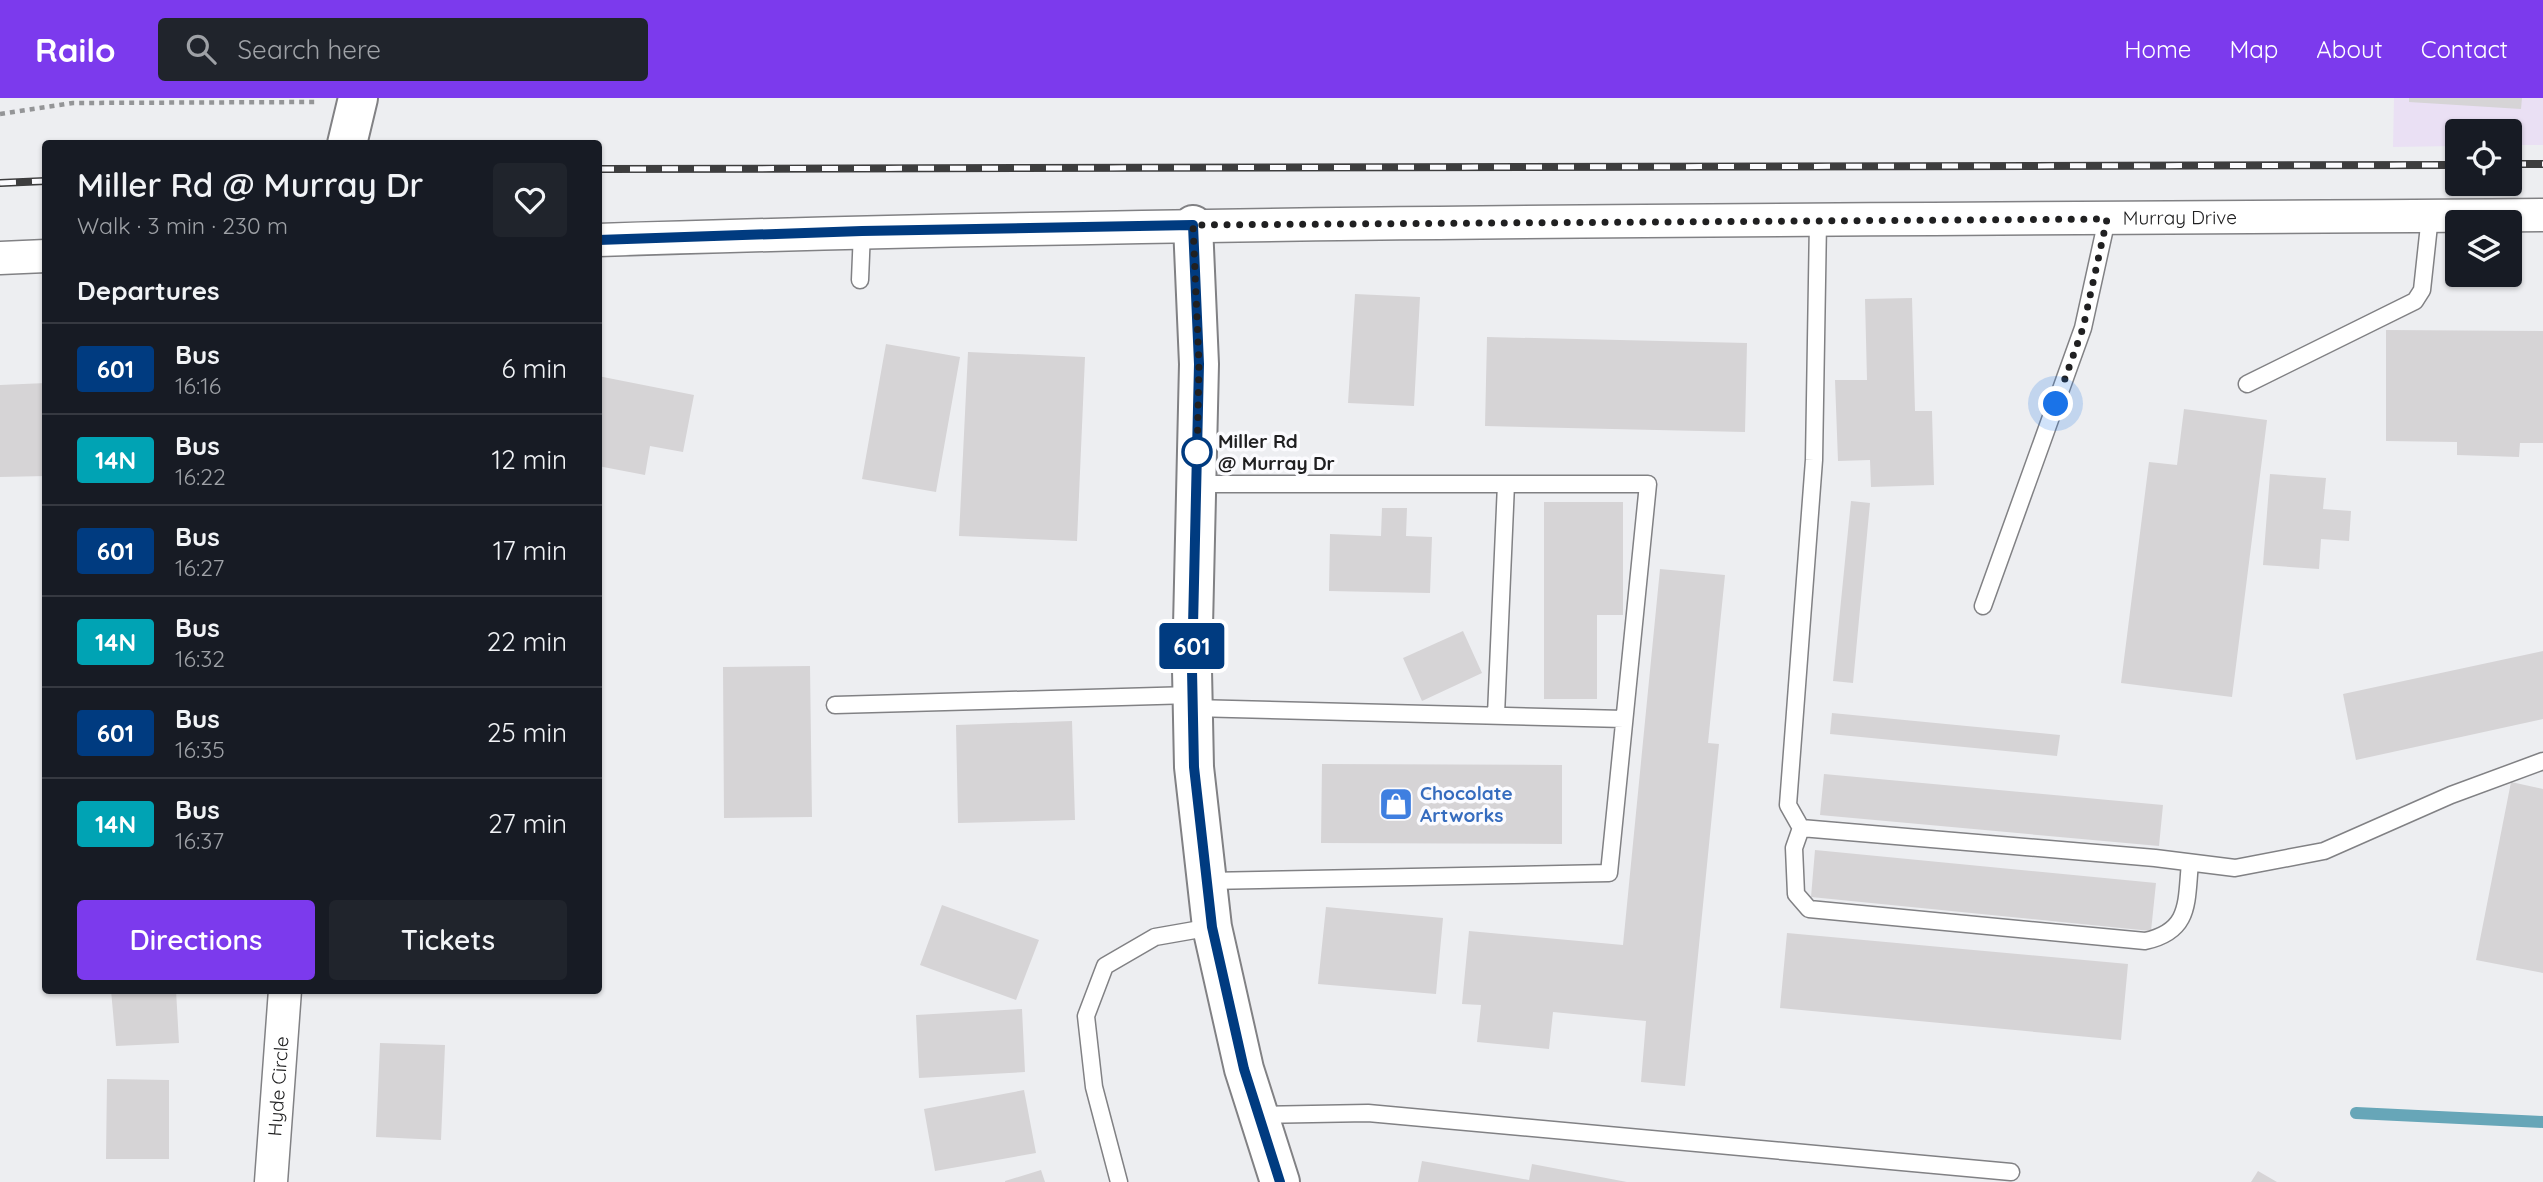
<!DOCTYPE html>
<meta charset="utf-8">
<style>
:root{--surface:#171b24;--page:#20242c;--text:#f1f3f6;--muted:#9ea1a6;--line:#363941;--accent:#7c3aed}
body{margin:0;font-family:Quicksand,sans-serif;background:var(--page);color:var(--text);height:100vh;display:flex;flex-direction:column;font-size:26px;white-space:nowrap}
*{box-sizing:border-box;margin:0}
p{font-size:23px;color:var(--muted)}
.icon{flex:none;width:38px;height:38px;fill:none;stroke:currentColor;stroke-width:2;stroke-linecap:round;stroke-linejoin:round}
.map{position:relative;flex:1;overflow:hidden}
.drawer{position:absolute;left:42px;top:42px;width:560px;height:854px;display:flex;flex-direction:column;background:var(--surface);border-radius:7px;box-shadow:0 2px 5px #0004}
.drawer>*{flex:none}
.badge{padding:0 14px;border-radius:5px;font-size:24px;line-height:46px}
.buttons{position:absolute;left:2445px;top:21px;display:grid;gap:14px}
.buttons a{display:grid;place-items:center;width:77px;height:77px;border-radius:7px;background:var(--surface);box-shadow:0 2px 5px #0004;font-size:35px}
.you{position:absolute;width:35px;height:35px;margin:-18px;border:5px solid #fff;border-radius:50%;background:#1a73e8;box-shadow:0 0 0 10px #1a73e833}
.map>.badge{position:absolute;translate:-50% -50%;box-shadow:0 0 0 4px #fff}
h2{padding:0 35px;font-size:26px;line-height:63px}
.round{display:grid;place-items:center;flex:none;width:74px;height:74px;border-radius:7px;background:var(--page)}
.headline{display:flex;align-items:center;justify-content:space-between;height:119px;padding:0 35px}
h1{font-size:33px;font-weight:600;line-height:52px}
.cta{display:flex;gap:14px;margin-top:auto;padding:14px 35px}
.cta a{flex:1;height:80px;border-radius:7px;background:var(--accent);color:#fff;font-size:28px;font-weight:600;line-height:80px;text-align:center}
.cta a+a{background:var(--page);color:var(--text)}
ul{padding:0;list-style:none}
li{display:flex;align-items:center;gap:21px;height:91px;padding:0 35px;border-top:2px solid var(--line)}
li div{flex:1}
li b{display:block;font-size:26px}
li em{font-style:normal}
li .badge{min-width:77px;font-weight:700;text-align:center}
header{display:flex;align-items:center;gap:42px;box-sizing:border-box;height:98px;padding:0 35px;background:var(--accent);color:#fff}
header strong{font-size:33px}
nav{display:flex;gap:38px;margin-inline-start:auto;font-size:24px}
.search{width:490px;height:63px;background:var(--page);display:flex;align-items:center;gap:18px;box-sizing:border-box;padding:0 24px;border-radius:7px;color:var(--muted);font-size:26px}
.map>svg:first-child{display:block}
.commercial{fill:#eae0f4}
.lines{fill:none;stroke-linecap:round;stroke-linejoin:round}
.stream{stroke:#67a6b8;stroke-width:12}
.building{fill:#d6d4d6}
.lane-casing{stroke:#818184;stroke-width:19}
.street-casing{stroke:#818184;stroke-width:35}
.secondary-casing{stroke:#818184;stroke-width:42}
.path{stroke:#949597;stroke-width:4.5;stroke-dasharray:5 5;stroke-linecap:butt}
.lane{stroke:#fff;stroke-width:16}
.street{stroke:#fff;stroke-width:32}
.secondary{stroke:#fff;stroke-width:38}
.rail-casing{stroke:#3d3d3e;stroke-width:8}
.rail{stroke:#fbfbfe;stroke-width:5;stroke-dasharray:16;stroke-linecap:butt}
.line-casing{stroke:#fff;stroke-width:16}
.line{stroke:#003b80;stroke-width:10}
.walk{stroke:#202021;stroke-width:7;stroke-dasharray:0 12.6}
.stop-dot{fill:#fff;stroke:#003b80;stroke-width:3.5}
.labels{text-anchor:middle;stroke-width:7;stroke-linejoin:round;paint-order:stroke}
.street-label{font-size:19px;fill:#202021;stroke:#fbfbfe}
.stop-label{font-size:19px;font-weight:bold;fill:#202021;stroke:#fbfbfe;text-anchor:start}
.shop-label{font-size:19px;font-weight:bold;fill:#366cbe;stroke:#fbfbfe;text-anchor:start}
</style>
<header>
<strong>Railo</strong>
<div class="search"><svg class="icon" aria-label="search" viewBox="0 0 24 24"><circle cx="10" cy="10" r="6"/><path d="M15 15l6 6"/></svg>Search here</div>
<nav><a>Home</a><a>Map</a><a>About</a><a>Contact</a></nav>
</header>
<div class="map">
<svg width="2543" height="1084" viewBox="0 0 2543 1084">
<rect width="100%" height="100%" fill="#edeef1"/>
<path class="commercial" d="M2394 0H2543V47H2510V33H2457V48L2393 49Z"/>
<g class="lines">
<path class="stream" d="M2356 1015 2543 1024"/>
</g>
<path class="building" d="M2409 0H2522L2521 11 2409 4Z
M1355 196 1420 199 1414 308 1348 305Z
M1912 200 1915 313H1932L1934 387 1871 389 1870 362 1838 363 1835 282H1867L1865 201Z
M2386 232 2543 233V345H2520L2519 359 2457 357V344L2386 343Z
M1487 239 1747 245 1745 334 1485 328Z
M886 246 960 259 936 394 862 381Z
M968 254 1085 259 1077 443 959 438Z
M598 278 694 297 683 354 650 348 645 377 598 368Z
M46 285V378L0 379V287Z
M2184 311 2267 322 2232 599 2121 585 2149 364 2177 367Z
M2270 376 2326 380 2323 411 2351 413 2349 443 2321 441 2319 471 2263 467Z
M1851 403 1870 405 1853 585 1833 583Z
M1544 404H1623V517H1597V601H1544Z
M1382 410H1407L1406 438 1432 439 1430 495 1329 493 1330 436 1381 438Z
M1660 471 1725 477 1708 645 1719 646 1685 988 1641 984 1646 923 1553 914 1549 951 1477 944 1481 907 1462 906 1469 833 1623 847Z
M1463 533 1482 575 1422 603 1403 560Z
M2543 553V621L2356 662 2343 596Z
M810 568 812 719 724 720 723 569Z
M1832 615 2060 637 2057 658 1830 636Z
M1072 623 1075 722 958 725 956 627Z
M1322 666 1562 667V746L1321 745Z
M1824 676 2163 707 2159 748 1820 717Z
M2511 684 2543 691V875L2476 862Z
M1815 752 2156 785 2151 833 1811 799Z
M942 807 1039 842 1016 902 920 867Z
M1326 809 1443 820 1436 896 1318 886Z
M1787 835 2128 866 2121 942 1780 910Z
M111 892H176L179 945 116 948Z
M1022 911 1025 974 919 980 916 917Z
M380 945 445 947 441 1042 376 1039Z
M107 981 169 982V1061H106Z
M1024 992 1036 1055 935 1073 924 1011Z
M1422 1063 1529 1082 1532 1066 1627 1084H1418Z
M1041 1072 1045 1084H1005V1083Z
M2258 1073 2277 1084H2251Z"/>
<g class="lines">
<g class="lane-casing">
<path id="lane" d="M1818 123 1814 362 1788 707 1801 730 2155 760 2235 770 2324 753 2451 697 2543 663
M860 182 862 133
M2247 286 2415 203 2422 192 2430 118
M1197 386H1648L1609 775 1207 783
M1983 508 2083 230 2107 121
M835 607 1192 597
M1192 610 1624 621
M1496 617 1506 386
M1801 730 1794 750 1796 796 1809 811 2145 843C2191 833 2186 804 2190 765
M1260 1017 1368 1015 2011 1074
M1119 1084 1094 989 1086 918 1105 868 1155 839 1212 829"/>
</g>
<g class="street-casing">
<g id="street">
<path id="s1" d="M598 142C1246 121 1895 122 2543 117"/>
<path d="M0 160 46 158"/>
<path id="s2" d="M271 1084 285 892"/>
</g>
</g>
<g class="secondary-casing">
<path id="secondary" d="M347 46 358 0
M1193 127 1199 266 1192 572 1194 669 1212 829 1244 971 1280 1084"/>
</g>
<path class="path" d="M0 16 73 5 318 4"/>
<use href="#lane" class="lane"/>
<use href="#street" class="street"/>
<use href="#secondary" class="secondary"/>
<g class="rail-casing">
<path id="rail" d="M2510 66H2543
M598 71 2457 67
M0 85 46 83"/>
</g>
<use href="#rail" class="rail"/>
</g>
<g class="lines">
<g class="line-casing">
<path id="line" d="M598 142 862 133 1193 127 1199 266 1192 572 1194 669 1212 829 1244 971 1280 1084"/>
</g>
<use href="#line" class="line"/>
<path class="walk" d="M1197 354V362L1199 266 1193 127 2107 121 2083 230 2056 306"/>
</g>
<defs>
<g id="shop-square" transform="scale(1.75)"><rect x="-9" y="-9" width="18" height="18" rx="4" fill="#3f7fe0" stroke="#fbfbfe"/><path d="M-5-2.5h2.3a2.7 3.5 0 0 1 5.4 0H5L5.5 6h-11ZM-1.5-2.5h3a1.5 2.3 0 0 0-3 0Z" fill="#fff"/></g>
</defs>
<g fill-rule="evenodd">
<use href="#shop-square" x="1396" y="706"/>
</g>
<circle class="stop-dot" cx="1197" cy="354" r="14"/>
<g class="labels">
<g class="street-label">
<text dy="7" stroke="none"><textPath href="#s1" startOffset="1582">Murray Drive</textPath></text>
<text dy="7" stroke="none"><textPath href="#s2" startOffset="96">Hyde Circle</textPath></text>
</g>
<g class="stop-label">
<text x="1218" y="350">Miller Rd<tspan x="1218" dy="22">@ Murray Dr</tspan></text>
</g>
<g class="shop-label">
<text x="1420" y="702">Chocolate<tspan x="1420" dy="22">Artworks</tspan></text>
</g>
</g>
</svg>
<div class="buttons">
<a><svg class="icon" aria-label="locate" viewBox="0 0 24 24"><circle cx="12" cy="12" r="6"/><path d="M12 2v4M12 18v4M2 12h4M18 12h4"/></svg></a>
<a><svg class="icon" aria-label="layers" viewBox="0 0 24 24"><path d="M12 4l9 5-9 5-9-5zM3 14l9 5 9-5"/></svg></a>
</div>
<div class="you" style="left:2056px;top:306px"></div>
<b class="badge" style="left:1192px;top:548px;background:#003b80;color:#fff">601</b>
<section class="drawer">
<div class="headline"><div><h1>Miller Rd @ Murray Dr</h1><p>Walk · 3 min · 230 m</p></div><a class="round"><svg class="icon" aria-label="heart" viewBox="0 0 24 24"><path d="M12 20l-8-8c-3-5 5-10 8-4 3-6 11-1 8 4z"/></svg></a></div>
<h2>Departures</h2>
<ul>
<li><span class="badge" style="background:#003b80;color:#fff">601</span><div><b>Bus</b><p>16:16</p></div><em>6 min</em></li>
<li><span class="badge" style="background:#00a3b4;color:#fff">14N</span><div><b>Bus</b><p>16:22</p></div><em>12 min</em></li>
<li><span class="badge" style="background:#003b80;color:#fff">601</span><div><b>Bus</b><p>16:27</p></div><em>17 min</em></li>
<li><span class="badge" style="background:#00a3b4;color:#fff">14N</span><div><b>Bus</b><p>16:32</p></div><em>22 min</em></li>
<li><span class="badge" style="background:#003b80;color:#fff">601</span><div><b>Bus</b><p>16:35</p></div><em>25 min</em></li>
<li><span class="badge" style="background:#00a3b4;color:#fff">14N</span><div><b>Bus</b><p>16:37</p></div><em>27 min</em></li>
</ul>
<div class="cta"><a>Directions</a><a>Tickets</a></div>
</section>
</div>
